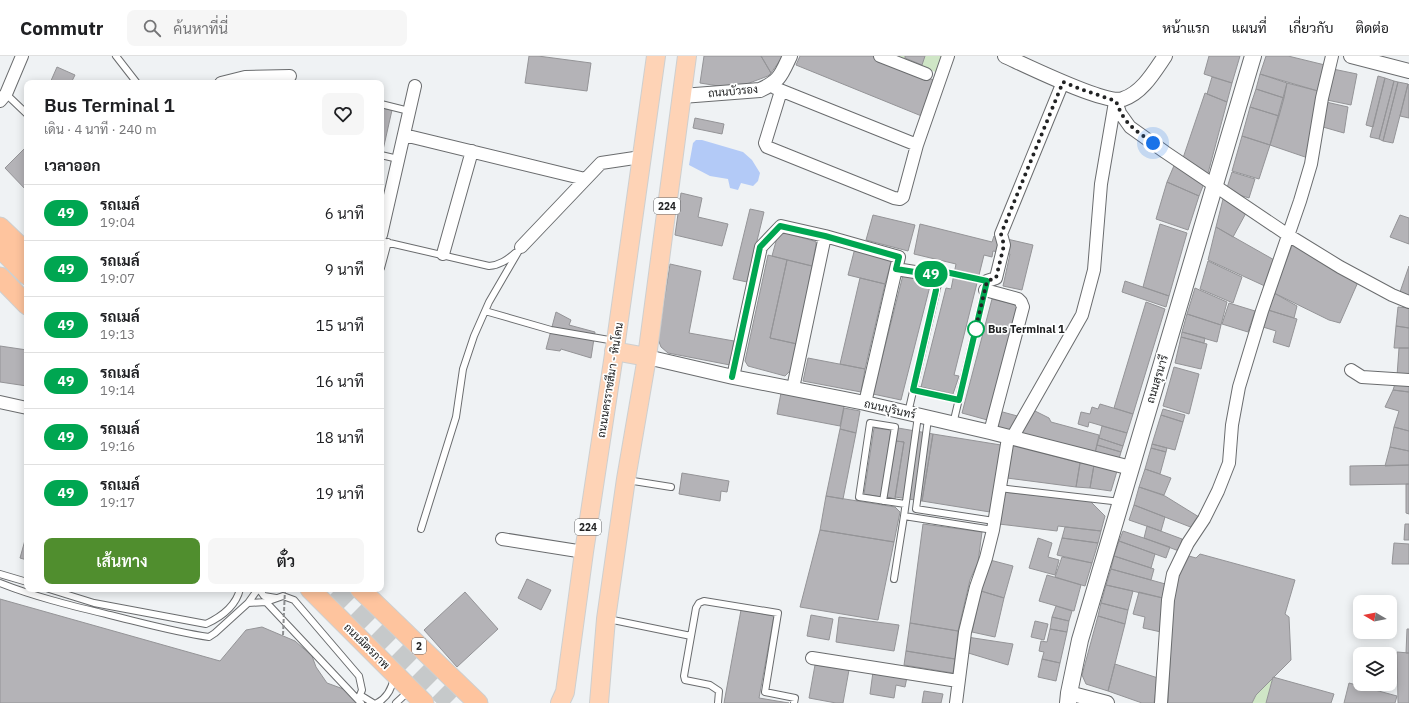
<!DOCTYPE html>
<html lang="th">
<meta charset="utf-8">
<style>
:root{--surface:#fff;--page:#f6f6f6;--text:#202124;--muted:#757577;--line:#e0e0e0;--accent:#508e2e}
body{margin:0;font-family:"IBM Plex Sans",Sarabun,sans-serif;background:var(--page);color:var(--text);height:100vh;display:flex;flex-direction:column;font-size:15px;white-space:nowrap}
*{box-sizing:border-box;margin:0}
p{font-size:13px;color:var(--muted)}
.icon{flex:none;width:22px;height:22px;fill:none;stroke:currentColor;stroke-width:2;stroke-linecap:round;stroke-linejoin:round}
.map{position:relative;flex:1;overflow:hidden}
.drawer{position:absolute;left:24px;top:24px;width:360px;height:512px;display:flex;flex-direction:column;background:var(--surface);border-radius:8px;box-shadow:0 2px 10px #0003}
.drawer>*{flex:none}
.badge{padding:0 8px;border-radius:13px;font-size:14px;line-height:26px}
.needle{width:26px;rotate:280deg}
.fabs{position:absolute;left:1353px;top:539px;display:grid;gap:8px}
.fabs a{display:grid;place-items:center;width:44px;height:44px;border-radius:8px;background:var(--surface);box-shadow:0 2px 10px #0003;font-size:20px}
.you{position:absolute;width:20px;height:20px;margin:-10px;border:3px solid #fff;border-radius:50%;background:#1a73e8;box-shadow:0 0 0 6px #1a73e833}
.map>.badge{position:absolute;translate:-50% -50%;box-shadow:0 0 0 2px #fff}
h2{padding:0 20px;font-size:15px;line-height:36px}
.round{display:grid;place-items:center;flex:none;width:42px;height:42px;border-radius:8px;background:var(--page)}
.summary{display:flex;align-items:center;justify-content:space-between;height:68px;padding:0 20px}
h1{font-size:19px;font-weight:600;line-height:30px}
.primary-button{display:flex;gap:8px;margin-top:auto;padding:8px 20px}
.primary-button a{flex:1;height:46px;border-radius:8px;background:var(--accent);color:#fff;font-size:16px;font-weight:600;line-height:46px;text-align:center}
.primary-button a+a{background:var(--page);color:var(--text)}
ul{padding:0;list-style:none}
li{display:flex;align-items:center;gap:12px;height:56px;padding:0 20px;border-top:1px solid var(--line)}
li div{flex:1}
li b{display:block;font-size:15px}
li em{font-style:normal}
li .badge{min-width:44px;font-weight:700;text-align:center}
header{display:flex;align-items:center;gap:24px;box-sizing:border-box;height:56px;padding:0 20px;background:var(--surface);border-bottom:1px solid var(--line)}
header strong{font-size:19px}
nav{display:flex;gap:22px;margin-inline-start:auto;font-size:14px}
.search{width:280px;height:36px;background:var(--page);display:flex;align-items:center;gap:10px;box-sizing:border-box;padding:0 14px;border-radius:8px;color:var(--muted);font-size:15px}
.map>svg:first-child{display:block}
.green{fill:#cfe6c6}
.water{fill:#b3caf7}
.building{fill:#b4b3b7;stroke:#949497}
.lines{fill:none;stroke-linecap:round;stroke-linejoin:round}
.trunk-tunnel{stroke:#c6c9ca;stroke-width:19;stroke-dasharray:19 10;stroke-linecap:butt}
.service-casing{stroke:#6a6c6e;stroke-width:8}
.minor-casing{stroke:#6a6c6e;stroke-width:14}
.tertiary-casing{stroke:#6a6c6e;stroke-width:16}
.secondary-casing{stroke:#6a6c6e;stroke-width:18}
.primary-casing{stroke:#cecfcf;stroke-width:20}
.trunk-casing{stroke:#cecfcf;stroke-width:21}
.service{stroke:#fff;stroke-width:6}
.minor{stroke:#fff;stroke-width:12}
.tertiary{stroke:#fff;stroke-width:14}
.secondary{stroke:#fff;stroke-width:16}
.primary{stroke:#fed3b6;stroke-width:18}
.trunk{stroke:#fec49e;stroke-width:19}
.path-bridge{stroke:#8c8e90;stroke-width:2;stroke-dasharray:4 2;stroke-linecap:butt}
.line-casing{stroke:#fff;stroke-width:9}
.line{stroke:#00a651;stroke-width:6}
.walk{stroke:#222324;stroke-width:4;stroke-dasharray:0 7.2}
.stop-dot{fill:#fff;stroke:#00a651;stroke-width:2}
.labels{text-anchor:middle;stroke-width:3.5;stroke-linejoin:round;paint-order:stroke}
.shield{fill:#feffff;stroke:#646566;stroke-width:1}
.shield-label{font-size:10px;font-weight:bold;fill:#222324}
.street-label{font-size:11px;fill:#222324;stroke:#feffff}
.stop-label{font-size:11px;font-weight:bold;fill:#222324;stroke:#feffff;text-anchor:start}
</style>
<header>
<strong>Commutr</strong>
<div class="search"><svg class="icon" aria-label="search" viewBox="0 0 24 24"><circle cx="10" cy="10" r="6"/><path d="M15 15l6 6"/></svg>ค้นหาที่นี่</div>
<nav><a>หน้าแรก</a><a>แผนที่</a><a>เกี่ยวกับ</a><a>ติดต่อ</a></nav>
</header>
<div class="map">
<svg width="1409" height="647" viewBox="0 0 1409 647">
<rect width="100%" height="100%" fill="#eff2f4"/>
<path class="green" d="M894 0H944L938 17Z
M1273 621 1266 647H1252L1256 639Z"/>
<path class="water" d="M696 84H702L743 96 752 104 760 117 758 125 753 130 741 127 738 134 730 132 728 123 710 120 689 109 693 87Z"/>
<path class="building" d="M529 0H538L591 7 587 35 525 27Z
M704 0H761L771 17 768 20 744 29 731 32 700 27Z
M761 0H783L771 17Z
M800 0H873L936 25 924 61 796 9Z
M905 0H925L922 9 905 2Z
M1209 0H1240L1232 27 1204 18Z
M1266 0H1288L1325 9 1318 35 1260 18Z
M57 11 75 19 71 27H50Z
M1333 13 1357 18 1351 49 1327 44Z
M1260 18 1287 27 1284 42 1256 33Z
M1378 20 1385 22 1373 71 1366 69Z
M1212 21 1232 27 1227 46 1207 38Z
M1385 22 1394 25 1379 83 1370 81Z
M1394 25 1398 26 1383 85 1379 83Z
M1398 26 1408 28 1393 87 1383 85Z
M1287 27 1318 35 1308 102 1270 89Z
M1408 28 1409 29V62L1400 60Z
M1256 33 1284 42 1279 60 1250 51Z
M1205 37 1227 46 1207 121 1182 105Z
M1326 46 1348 51 1344 77 1323 71Z
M1250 51 1279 60 1270 89 1242 80Z
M381 52 392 54 383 94 381 93Z
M695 62 724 68 722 78 693 72Z
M1242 80 1270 89 1259 123 1232 115Z
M26 91 27 92V135L5 112Z
M1176 105 1205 125 1199 140 1167 126Z
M1232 116 1255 123 1249 142 1226 135Z
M1167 126 1199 140 1188 174 1156 163Z
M681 137 702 142 698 161 728 168 722 190 675 179Z
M1223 143 1246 157 1233 181 1216 171Z
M750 153 764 156 747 226 733 223Z
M873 159 915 169 908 195 866 184Z
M1400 159 1409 162V188L1390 181Z
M920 168 992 186 994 180 1033 189 1022 234 1003 230 1010 198 993 195 992 201 984 199 954 319 959 320 953 338 921 331 946 232 951 233 956 208 914 198Z
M1160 168 1187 177 1169 240 1143 231Z
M1216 171 1276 205 1267 231 1208 204Z
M782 176 814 185 816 186V189L812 210 772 200 778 178Z
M1293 187 1358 226 1340 267 1329 264 1274 237Z
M855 192 892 203 885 228 848 219Z
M768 199 787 204 770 282 797 288 791 314 785 320 748 310 745 305Z
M787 204 812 210 797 288 770 282Z
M1208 205 1242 221 1233 247 1200 233Z
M670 208 701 215 689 277 734 285 730 309 668 297 661 291 658 283Z
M1409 210V240L1400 236Z
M903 219 931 226 901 344 873 338Z
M860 222 885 228 865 313 840 308Z
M1125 225 1169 240 1166 251 1122 236Z
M1195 232 1227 246 1221 269 1187 258Z
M1274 237 1297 250 1294 262 1268 254Z
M992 243 1021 250 991 365 962 357Z
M1146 246 1165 253 1133 358 1114 352Z
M1229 247 1255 255 1248 276 1222 268Z
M1398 251 1409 252V272L1396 270Z
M1268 254 1297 263 1289 291 1273 286 1276 275 1263 271Z
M556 256 571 264 569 269 595 276 591 302 561 293 560 295 546 293Z
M1187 258 1221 269 1217 286 1182 276Z
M1396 270 1409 272V292H1394Z
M1182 276 1205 282 1204 287 1181 281Z
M1181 281 1207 288 1201 313 1175 307Z
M0 290 27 294V330L0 326Z
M1399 292H1409V321L1397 320Z
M808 302 865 313 861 336 803 325Z
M1174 311 1199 318 1189 358 1163 350Z
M1396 325 1409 327V336L1393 334Z
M1393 334 1409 336V375L1394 371 1399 355 1385 351Z
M781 337 844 350 840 370 777 358Z
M1100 348 1133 358 1127 377 1089 366 1088 371 1078 368 1081 356 1090 358 1092 351 1098 353Z
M844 352 860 355 856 377 840 373Z
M1031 353 1049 362 1051 366 1099 379 1095 397 1020 377Z
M1163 353 1185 359 1183 366 1161 359Z
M999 355 1021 361 1012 375 996 370Z
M1161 359 1183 366 1175 394 1152 388Z
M1102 370 1127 377 1123 390 1099 382Z
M1394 371 1409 375V395L1390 391Z
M874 372 891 374 881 441 864 438Z
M898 372 933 378 922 445 895 441 904 386 896 385Z
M840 373 856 377 843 443 826 440Z
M933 378 1001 389 990 456 922 445Z
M1099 382 1123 390 1121 396 1097 389Z
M896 385 904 386 895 443 887 441Z
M1152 388 1167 392 1166 396 1151 392Z
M1013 389 1080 407 1076 431 1007 422Z
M1097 389 1121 396 1119 403 1095 397Z
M1390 391 1409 395V409L1385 410Z
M1151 392 1166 396 1160 418 1145 413Z
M1080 407 1094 409 1090 432 1076 431Z
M1094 409 1117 415 1111 435 1090 432Z
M1409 409V428L1350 429V410Z
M1145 413 1171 422 1164 439 1139 431Z
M682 417 729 425 727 436 721 435 720 445 679 438Z
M1406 428H1409V458L1406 457Z
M1139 431 1165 440 1199 461 1193 472 1134 449Z
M1003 436 1090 445 1105 460 1101 475 1058 470 1057 475 999 468Z
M826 440 895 451 900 456 894 486 820 474Z
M1134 449 1165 461 1161 475 1129 464Z
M923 468 982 476 978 506 970 524 958 575 910 567Z
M1405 468H1409V484H1404Z
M1147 470 1182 483 1179 495 1144 482Z
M1065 471 1101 475 1098 487 1062 482Z
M820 474 894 486 878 564 800 551Z
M1123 475 1170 491 1166 502 1119 485Z
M27 477V504L20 502Z
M1038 482 1052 487 1048 501 1059 504 1055 519 1029 512Z
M1062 482 1098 487 1092 507 1057 499Z
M1119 485 1155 498 1151 512 1114 500Z
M1394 487 1409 488V508H1392Z
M1200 498 1295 524 1285 558 1289 561 1291 604 1256 639 1252 647H1168L1173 543 1180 517 1189 500 1196 502Z
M1114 500 1154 513 1151 524 1111 513Z
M1062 501 1092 507 1085 530 1055 521Z
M990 504 1013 510 1004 542 981 535Z
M1111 513 1169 529 1167 543 1106 529Z
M1047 519 1081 529 1074 555 1039 545Z
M527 523 551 534 541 554 518 542Z
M1106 529 1133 535 1128 554 1101 547Z
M981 535 1004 542 995 581 972 576Z
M465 536 498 573 457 611 424 574Z
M1139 536 1167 543 1161 576 1143 572 1145 561 1133 558Z
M0 543 220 605 246 574 262 571 295 585 312 600 316 611 327 627 346 634 356 647H0Z
M1101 547 1128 554 1125 568 1098 560Z
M1056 550 1072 555 1069 565 1052 561Z
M741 554 774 560 759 642 789 647H724Z
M811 559 833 563 829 584 807 580Z
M1098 560 1125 568 1108 635 1086 628 1082 619Z
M839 561 899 569 894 595 836 586Z
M1052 561 1069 565 1067 576 1050 573Z
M1035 565 1048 568 1044 584 1031 581Z
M910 567 958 575 955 603 906 595Z
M1050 573 1067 576 1060 607 1042 603 1044 596 1039 595 1041 585 1047 586Z
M1407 573H1409V597H1406Z
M967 581 1013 588 1008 609 965 596Z
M906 595 955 603 953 617 904 609Z
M1397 596 1409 597V647H1398Z
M1042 603 1060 607 1056 625 1038 621Z
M1115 608 1158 622 1154 647H1142L1108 635Z
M815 609 849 614 843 647H836L809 642Z
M873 616 907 621 905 631 896 629 894 642 870 638Z
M1273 621 1334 638 1331 647H1266Z
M1349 627 1397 640 1395 647H1344Z
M924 635 943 638 941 647H922Z"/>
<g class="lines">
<path class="trunk-tunnel" d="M336 533 450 647"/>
<g class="service-casing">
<path id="service" d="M116 0 137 27
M6 38 27 58
M381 48 409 55
M381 99 398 103
M381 185 489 210C500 209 507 204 515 197
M381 212 388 186
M485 255 551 274 615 285
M913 333 959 344
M908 357 941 215 987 225 953 368
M918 360 904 460 993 474
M928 363 916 453 994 465
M627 424 671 431
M999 432 1121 446
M883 445 895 371 870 367 859 441 905 448
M421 473 456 361 463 313 474 280 489 246 521 191
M0 518 27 526
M894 523 904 460
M0 527C35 541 73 550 110 559 143 567 175 576 209 581L215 577 248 547 266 546
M49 533 94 547 206 568C221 561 236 550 240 533
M259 533 264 540 276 542
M248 547 258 533
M608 563 691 580
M361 647 266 546 283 540 294 544 359 620 362 634 360 639 373 647
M377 647C387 642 392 632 394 621
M396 647 409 635
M718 647 719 635 710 629 685 624 684 620 696 552 699 547 704 545 778 557 765 636 795 642 794 647"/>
</g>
<g class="minor-casing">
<path id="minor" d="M880 0 926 18
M221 27 245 21 290 20
M775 32 917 89
M781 35 765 87 767 91 894 142 900 143 903 141 917 89 948 0
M0 45 6 38 22 0
M1116 45 1120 57 1130 71 1165 96 1288 179 1340 211 1392 239 1409 246
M404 79 585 123
M381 179 415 30
M521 191 601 107 641 101
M443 198 472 95
M987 225 996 222 1004 189 1001 178 1063 26
M985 234 1018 243 1021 246 1023 251 990 376
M1351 314 1362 321 1409 324
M733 321 761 191 781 170 825 180 899 201 896 213 940 220
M793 332 825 180
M0 346 27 352
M865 347 896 213
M1012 382 1082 259 1094 214 1101 128 1115 46
M502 483 584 496
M812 602 958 625
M956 647 965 576 976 531 986 502 993 474 1008 382
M1161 647 1168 544 1173 518 1188 487 1204 463 1218 435 1229 407 1232 369 1239 331 1262 255 1300 145 1311 108 1322 42 1332 0"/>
</g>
<g class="tertiary-casing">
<path id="tertiary" d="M1005 0C1025 9 1106 49 1123 43 1142 37 1154 16 1165 0
M1351 0 1409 15
M682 40 760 34C780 25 781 19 790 0
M647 301 733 321 865 347 990 376 1131 412
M1069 637 1107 647"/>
</g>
<g class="secondary-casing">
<path id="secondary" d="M1068 647 1069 637 1080 584 1253 0"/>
</g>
<g class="primary-casing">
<path id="primary" d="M614 295 647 301
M560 647 565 636 584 496 616 285 656 0
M599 647 606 563 626 423 647 301 687 0"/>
</g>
<g class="trunk-casing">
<path id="trunk" d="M0 171 27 197
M0 192 27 219
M0 221 27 249
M310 533 424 647
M360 533 478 647"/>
</g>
<use href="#service" class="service"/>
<use href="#minor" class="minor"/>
<use href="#tertiary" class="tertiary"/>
<use href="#secondary" class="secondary"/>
<use href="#primary" class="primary"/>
<use href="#trunk" class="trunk"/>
<path class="path-bridge" d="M283 579 285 533"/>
</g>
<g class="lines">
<g class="line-casing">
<path id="line" d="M732 321 760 191 780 170 825 180 899 201 896 213 940 220 941 215 987 225 959 344 913 334 936 234"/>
</g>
<use href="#line" class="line"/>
<path class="walk" d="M976 273 975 275 987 225 996 222 1004 189 1001 178 1063 26 1083 34 1116 45C1124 68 1134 73 1153 87"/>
</g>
<circle class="stop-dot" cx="976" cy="273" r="8"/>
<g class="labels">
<g class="shield">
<rect x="654" y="142" width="26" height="16" rx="3"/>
<rect x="575" y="463" width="26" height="16" rx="3"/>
<rect x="412" y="582" width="14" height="16" rx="3"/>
</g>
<g class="shield-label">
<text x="667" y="154">224</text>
<text x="588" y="475">224</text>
<text x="419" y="594">2</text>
</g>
<g class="street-label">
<text transform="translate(733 35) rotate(-5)" y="4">ถนนบัวรอง</text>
<text transform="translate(1157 323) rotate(-73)" y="4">ถนนสุรนารี</text>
<text transform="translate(610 324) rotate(-81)" y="4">ถนนนครราชสีมา - หินโคน</text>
<text transform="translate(890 353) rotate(13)" y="4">ถนนบุรินทร์</text>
<text transform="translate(367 590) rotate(45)" y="4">ถนนมิตรภาพ</text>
</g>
<g class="stop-label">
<text x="988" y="277">Bus Terminal 1</text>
</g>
</g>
</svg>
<div class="fabs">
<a><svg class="needle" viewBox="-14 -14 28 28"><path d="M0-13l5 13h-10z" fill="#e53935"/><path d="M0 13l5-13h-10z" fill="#757577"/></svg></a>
<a><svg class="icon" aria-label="layers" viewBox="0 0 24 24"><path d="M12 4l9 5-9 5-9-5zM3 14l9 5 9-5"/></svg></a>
</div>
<div class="you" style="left:1153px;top:87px"></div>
<b class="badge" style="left:931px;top:218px;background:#00a651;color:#fff">49</b>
<section class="drawer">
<div class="summary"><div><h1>Bus Terminal 1</h1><p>เดิน · 4 นาที · 240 m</p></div><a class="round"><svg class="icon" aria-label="heart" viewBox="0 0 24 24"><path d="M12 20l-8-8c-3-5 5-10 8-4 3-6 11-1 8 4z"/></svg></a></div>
<h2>เวลาออก</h2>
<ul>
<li><span class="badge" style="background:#00a651;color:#fff">49</span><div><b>รถเมล์</b><p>19:04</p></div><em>6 นาที</em></li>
<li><span class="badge" style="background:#00a651;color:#fff">49</span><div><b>รถเมล์</b><p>19:07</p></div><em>9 นาที</em></li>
<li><span class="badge" style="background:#00a651;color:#fff">49</span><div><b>รถเมล์</b><p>19:13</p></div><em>15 นาที</em></li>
<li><span class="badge" style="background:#00a651;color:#fff">49</span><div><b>รถเมล์</b><p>19:14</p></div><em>16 นาที</em></li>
<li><span class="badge" style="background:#00a651;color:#fff">49</span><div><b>รถเมล์</b><p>19:16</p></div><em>18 นาที</em></li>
<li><span class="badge" style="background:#00a651;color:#fff">49</span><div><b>รถเมล์</b><p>19:17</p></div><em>19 นาที</em></li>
</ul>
<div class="primary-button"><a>เส้นทาง</a><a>ตั๋ว</a></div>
</section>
</div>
